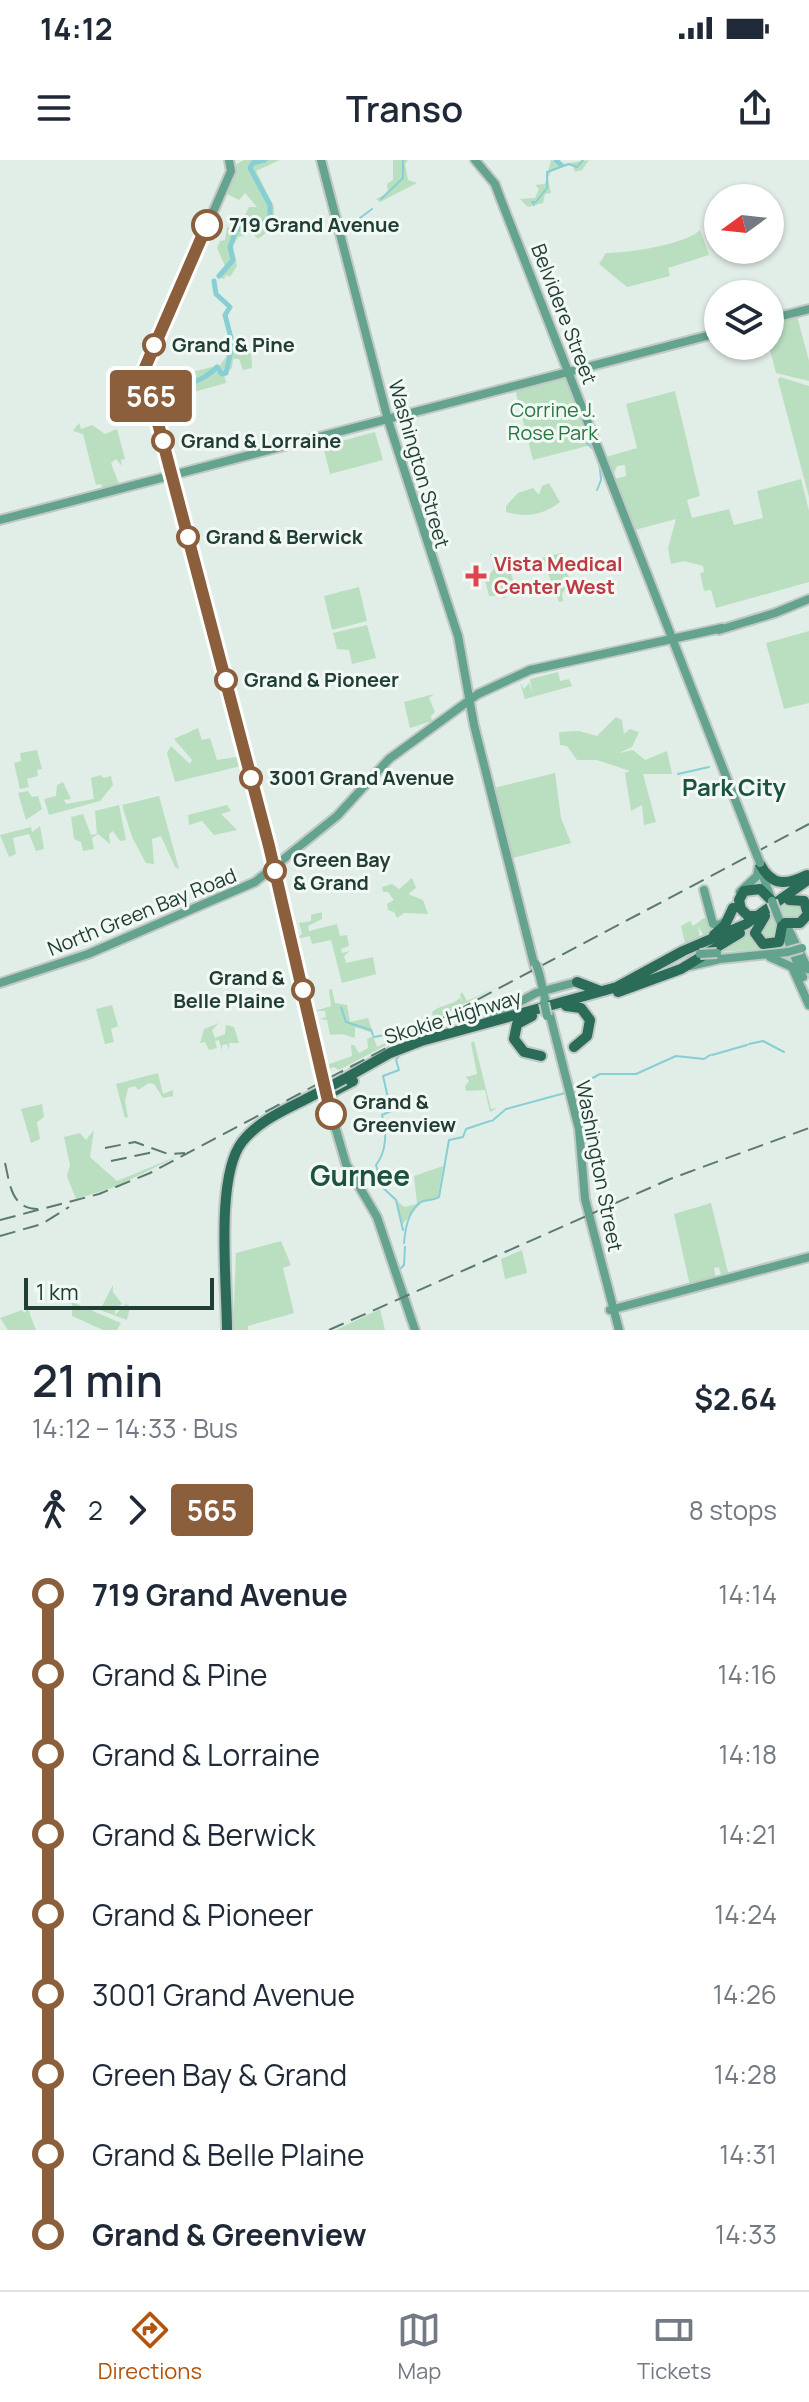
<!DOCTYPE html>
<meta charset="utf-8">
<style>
:root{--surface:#fff;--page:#f2f2f3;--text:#1f2937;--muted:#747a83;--line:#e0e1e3;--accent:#b45309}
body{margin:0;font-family:Manrope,sans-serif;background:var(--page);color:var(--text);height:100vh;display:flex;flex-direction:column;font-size:30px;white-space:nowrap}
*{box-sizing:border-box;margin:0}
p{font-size:26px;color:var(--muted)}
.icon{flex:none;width:44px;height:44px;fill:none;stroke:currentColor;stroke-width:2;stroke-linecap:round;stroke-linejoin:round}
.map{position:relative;height:1170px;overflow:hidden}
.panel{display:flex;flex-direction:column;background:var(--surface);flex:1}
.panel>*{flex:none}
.badge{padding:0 16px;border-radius:6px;font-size:28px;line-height:52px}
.needle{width:52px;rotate:255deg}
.buttons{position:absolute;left:704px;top:24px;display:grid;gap:16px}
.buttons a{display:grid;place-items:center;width:80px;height:80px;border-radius:50%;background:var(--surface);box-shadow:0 2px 6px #0004;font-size:40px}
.scale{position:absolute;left:24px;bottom:20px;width:190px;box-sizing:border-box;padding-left:8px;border:4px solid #213e34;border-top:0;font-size:22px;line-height:28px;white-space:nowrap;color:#213e34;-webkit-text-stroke:6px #f2f9f5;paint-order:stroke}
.map>.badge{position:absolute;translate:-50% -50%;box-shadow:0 0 0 4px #fff}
.legs{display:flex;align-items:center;gap:12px;height:88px;padding:0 32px;font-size:26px}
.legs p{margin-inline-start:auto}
.head{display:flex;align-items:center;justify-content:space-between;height:136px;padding:0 32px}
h1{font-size:44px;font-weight:600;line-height:60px}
ul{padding:0 32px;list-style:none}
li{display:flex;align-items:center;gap:28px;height:80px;font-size:30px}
li i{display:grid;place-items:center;width:12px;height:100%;margin:0 10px;background:currentColor}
li i::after{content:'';width:20px;height:20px;margin:-10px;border:6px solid;border-radius:50%;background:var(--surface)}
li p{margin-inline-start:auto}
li:first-child i{background:linear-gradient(#0000 50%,currentColor 0)}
li:last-child i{background:linear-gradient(currentColor 50%,#0000 0)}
.status{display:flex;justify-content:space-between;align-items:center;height:56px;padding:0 40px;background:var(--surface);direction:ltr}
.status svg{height:22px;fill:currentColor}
header{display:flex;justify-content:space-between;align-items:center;height:104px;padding:0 32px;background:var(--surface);font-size:36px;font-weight:600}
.tab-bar{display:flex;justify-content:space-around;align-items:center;height:112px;border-top:2px solid var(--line);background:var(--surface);font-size:22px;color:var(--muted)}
.tab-bar a{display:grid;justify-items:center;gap:4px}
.tab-bar .selected{color:var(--accent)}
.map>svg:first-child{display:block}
.green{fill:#b9dfc0}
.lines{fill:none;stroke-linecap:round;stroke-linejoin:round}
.stream{stroke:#87cfd4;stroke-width:2}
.river{stroke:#87cfd4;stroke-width:5}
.major-casing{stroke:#c1c9c6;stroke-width:12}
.highway-casing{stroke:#c1c9c6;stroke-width:14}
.major{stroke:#64a48e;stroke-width:8}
.highway{stroke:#2b6c59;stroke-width:10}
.rail{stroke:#5b7a6f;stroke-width:2;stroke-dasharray:16 8;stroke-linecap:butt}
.major-bridge-casing{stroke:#c1c9c6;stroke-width:12;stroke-linecap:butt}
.highway-bridge-casing{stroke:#c1c9c6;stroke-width:14;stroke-linecap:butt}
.major-bridge{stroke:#64a48e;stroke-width:8}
.highway-bridge{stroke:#2b6c59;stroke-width:10}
.line-1-casing{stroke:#fff;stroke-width:18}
.line-1{stroke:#8b5e3c;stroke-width:12}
.stop-1-dot{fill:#fff;stroke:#8b5e3c;stroke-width:4}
.health-dot{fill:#e0444e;stroke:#f2f9f5;stroke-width:3}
.labels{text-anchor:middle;stroke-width:6;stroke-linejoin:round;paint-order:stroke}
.stop-label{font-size:20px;font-weight:bold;fill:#213e34;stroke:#f2f9f5;text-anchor:start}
.street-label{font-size:20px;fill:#213e34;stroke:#f2f9f5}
.park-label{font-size:20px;fill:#297740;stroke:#f2f9f5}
.health-label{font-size:20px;font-weight:bold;fill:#be3a42;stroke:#f2f9f5;text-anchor:start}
.quarter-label{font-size:24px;font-weight:bold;fill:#1b5240;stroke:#f2f9f5}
.district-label{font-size:28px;font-weight:bold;fill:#1b5240;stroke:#f2f9f5}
</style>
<div class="status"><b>14:12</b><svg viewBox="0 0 49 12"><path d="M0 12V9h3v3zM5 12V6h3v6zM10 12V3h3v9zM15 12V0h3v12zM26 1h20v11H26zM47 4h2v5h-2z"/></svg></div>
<header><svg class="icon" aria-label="menu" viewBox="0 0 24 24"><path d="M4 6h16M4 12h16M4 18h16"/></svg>Transo<svg class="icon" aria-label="share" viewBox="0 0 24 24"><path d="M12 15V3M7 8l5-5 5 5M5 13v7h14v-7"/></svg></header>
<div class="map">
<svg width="809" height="1170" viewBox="0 0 809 1170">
<rect width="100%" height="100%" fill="#e1ede7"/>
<path class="green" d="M244 0H280L256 11 274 47V67L258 79 252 73 238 77 233 86 237 106 230 117 226 115 224 119 218 117 225 106 217 88 220 81 225 80 227 67 232 69 237 60 243 59 249 47H257L245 33 239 40 223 32 233 6Z
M393 0H408L405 4 408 20 417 23 380 42 376 39 388 33 387 24 393 20Z
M551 0 562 4 589 0 582 10 575 12 572 3 551 12 548 18 551 33 545 34 543 43 528 47 520 39 535 38 539 29 535 25 545 24Z
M700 70 709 95 668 108 670 116 627 127 599 104 606 93C629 93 687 84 700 70Z
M797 156 809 201V221L776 213 769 186 770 163Z
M232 183 235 194 251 189 252 208 243 210 239 199H233L232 208 224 214 226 223 154 243 149 223 220 205 226 197 227 185Z
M567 215 595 284 533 300 515 229Z
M780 217 809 226V337L778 220Z
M675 231 700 336 687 340 692 358 729 349 734 365 763 358 757 331 801 319 809 351V422L716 448 711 430 704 431 700 413 704 412 703 406 684 401 671 404 668 388 676 359 635 370 615 319 626 316 625 305 617 306 614 314 606 297 637 288 626 244Z
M79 263 81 269 92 265 105 274 117 269 125 299 121 300 122 306 116 299 111 303 120 327 104 332 101 324 96 325 83 274 73 271Z
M375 272 383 300 330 314 323 286Z
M549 323 560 342C544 355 525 358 506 352V346L518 333 533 328 539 335 542 326Z
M562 393V407L571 419 562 434 563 441 559 442 546 408 539 409 530 401Z
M490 394 497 395 500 406 509 405 514 423 505 438 499 436V430L497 436H489L485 420 494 409Z
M359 427 367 461 332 470 324 436Z
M367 465 376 498 352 504 349 490 337 489 333 473Z
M809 471V543L784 549 766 483Z
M558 512 560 521 569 519 572 526 525 539 520 523 524 529 529 523 532 532 530 519Z
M434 534 429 538 435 552 431 556 432 561 410 568 404 542Z
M616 557 622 560 624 574 630 569 639 572 632 587 619 593 633 590 645 600 667 591 672 614H643L656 662 644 665 642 645 631 651 625 613 630 611 597 600H577L567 586 560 585 559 572 579 571 597 576Z
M198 568 202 580 210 578 217 600 242 596 245 605 175 622 167 593 171 586 190 604 192 600 174 579Z
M37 590 42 609 37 610 38 616 27 619 29 627 20 629 14 603 21 601 20 593Z
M555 613 561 658 571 683 513 698 494 628Z
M100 615 104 618 111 616 113 625 100 641 49 655 44 639 56 636 57 625 63 622 71 639 64 640 66 644 94 639 91 618Z
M28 631 32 637 38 636 42 649 26 660 18 633Z
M159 636 179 709 175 707 161 676 152 679 154 704 146 703 132 677 122 645Z
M119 645 126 680 120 681 113 671 109 674 110 684 98 674 92 678 94 689 83 691 81 682 74 679 71 657 83 654 91 675 97 674 95 651Z
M227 645 231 651 221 654 237 670 214 675 202 661 189 665 188 655Z
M40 666 44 689 36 691 29 674 13 678 16 694 9 697 0 675 31 667 32 672Z
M412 718 416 728 408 734 423 740 428 754 404 753 397 758 394 752 388 750 387 744 394 740 388 732H383L382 727 392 724 399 729Z
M799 739 806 744 808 754 801 761 789 764 781 753 777 755 782 773 778 782 761 783 756 772 758 763 754 771 759 783C770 789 778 786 784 775L798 815 784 800 763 796 787 793 786 788 719 792 759 794 695 803 791 741Z
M322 752V759L308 766 309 771 337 764 340 776 347 775 349 786 341 789 342 793 350 791 344 796 346 803 373 797 376 814 342 823 331 780 312 784 310 776 296 779 302 774 299 763 311 761V755Z
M704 758 721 767 705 778 698 766 700 779 685 783 681 766 690 761 693 766Z
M500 825 339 910 334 907 325 910 324 906 352 896 351 885H354L359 893 368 888 367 879 373 876 377 887 428 862 425 858 433 857 432 852C441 844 452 846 460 838L463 843 460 835 462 832 467 841Z
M332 829 335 843 347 845 350 862 368 858 373 873 355 867V878L342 874 330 875 327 860 320 859 326 857 325 851H315L331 846 329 830Z
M112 845 118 866 111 869 114 882 105 884 96 849Z
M219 863 212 870 215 878 225 874 226 865 234 867 239 883H229V891L227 884 222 885V891L219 880 215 881 217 888 209 890 205 882 200 883 204 869Z
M474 881 491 949 497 948 490 952 485 930 466 931 465 926 469 921 466 917 477 914 471 883Z
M158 913 163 934 173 930V936L163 938 154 924 149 923 138 930 135 926 128 928 125 941 128 957 125 958 116 924Z
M42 944 44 957 37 962 40 979 31 983 21 949Z
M94 970 90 997 117 1021 180 995 115 1027 76 1039 67 1016 70 1005 64 977 80 973 86 980Z
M443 1006 438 1038 422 1042 402 1065 396 1040 404 1047 417 1044 414 1016Z
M711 1043 729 1116 722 1118 719 1107 714 1108 716 1119 690 1126 674 1054Z
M281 1081 291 1105 283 1108 294 1153 248 1166V1170H233L236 1093Z
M522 1090 527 1113 505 1119 501 1099Z
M113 1125V1132L122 1144 115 1148V1155L126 1144 130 1147 127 1160 100 1150Z
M65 1139 121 1163 117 1170H103L72 1156V1144Z
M28 1149 36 1170H8L0 1158 22 1150 24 1153Z
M380 1149 385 1170H336Z"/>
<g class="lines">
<path class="stream" d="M381 39 403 18V0
M534 45 532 42H536L547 28V12L569 4 577 7 583 0
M360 58 372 49
M134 264 139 249 149 246
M575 277 584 282
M586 282 595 291
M599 301 601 319
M597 330 601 320
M678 614 709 607
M341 847 346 862 371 870 373 875
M374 877 390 874 396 882
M749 884 763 881 784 892
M712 895 747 885
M587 921 600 914H636L676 896 704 899 710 895
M579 926 585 922
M492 961 506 949 565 933
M378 1012 376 1005C387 991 387 971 382 955L391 951 383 916 399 910 396 900 400 895
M378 1014 380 1025 396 1040 403 1070
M404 1083C405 1070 408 1050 421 1042 428 1039 433 1041 439 1037L449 980 463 977 466 969 490 961
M398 1111 404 1105 405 1087
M400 1137 411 1170"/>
<path class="river" d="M556 0 561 5
M219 116 233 100 230 87 236 70 270 59V45L250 8 253 3 265 0
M214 121 216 134 229 146
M230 147 225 155 231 178
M156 243 162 240 164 232 173 233C187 222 203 222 217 207L222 214 226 213 232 186"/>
<g class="major-casing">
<path id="major" d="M229 0 231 11 144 210 274 708 334 960
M321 0 388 260 458 476 474 565 535 808
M475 0 495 24 501 40 754 688
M770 159 809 149
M0 360 718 173
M719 470 775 453 809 439
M760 708 772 741
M704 730 713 764 720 765 724 762
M740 732 757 716 759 705
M777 754 803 817
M787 766 808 809
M770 797 792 807 809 845
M690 806 720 799 788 792
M539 813 546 843
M0 823 88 794 255 722 337 656 389 599 478 534 530 510 722 468
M550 855 579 969 585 1039 619 1170
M490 858 536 833 577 822
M332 956 346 1004 377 1057 415 1170
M610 1150 809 1097"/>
</g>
<g class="highway-casing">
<path id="highway" d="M760 704C772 727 787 725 807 715
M757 756H748L741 749 739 740 744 731 760 729 772 741
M765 756 755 773 763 784 779 782 782 766
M785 763H800L808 754 804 741 789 740
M714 775 725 765 733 748
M577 822 600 831
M618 832 681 809 740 773
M566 846 581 848 590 860 587 876 574 887
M532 856 517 864 514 879 524 892 541 896
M344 919 390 893 421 881 617 827 683 791 746 764 809 719
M330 938 332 932 353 921
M227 1170C227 1124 215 1017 242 982 258 961 285 950 308 938"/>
</g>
<use href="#major" class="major"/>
<use href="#highway" class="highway"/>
<path class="rail" d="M105 988 135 982 168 994 185 993
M111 1001 158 991
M5 1003C10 1024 11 1049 38 1049
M0 1060 99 1034 150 1013 809 664
M0 1076 42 1064 69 1047
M329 1170 670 1019 809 968"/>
<g class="major-bridge-casing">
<path id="major-bridge" d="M754 688 760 703
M772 741 777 754
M788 792 802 788
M700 794 717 793
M536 804 539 813
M544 843 547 856"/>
</g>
<g class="highway-bridge-casing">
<path id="highway-bridge" d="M308 938 344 919"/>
</g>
<use href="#major-bridge" class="major-bridge"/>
<use href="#highway-bridge" class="highway-bridge"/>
</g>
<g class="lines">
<g class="line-1-casing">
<path id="line-1" d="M207 65 144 210 269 686 331 954"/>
</g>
<use href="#line-1" class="line-1"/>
</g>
<g class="stop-1-dot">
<circle cx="207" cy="65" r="14"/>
<circle cx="154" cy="185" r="10"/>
<circle cx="163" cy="281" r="10"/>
<circle cx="188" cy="377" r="10"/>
<circle cx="226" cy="520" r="10"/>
<circle cx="251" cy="618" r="10"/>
<circle cx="275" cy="711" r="10"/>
<circle cx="303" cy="830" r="10"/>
<circle cx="331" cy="954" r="14"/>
</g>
<path class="health-dot" d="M472 404h8v8h8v8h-8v8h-8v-8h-8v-8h8z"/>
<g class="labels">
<g class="stop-label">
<text x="229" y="72">719 Grand Avenue</text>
<text x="172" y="192">Grand &amp; Pine</text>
<text x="181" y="288">Grand &amp; Lorraine</text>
<text x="206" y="384">Grand &amp; Berwick</text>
<text x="244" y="527">Grand &amp; Pioneer</text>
<text x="269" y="625">3001 Grand Avenue</text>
<text x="293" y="707">Green Bay<tspan x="293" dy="23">&amp; Grand</tspan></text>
<text x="285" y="825" text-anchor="end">Grand &amp;<tspan x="285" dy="23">Belle Plaine</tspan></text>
<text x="353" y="949">Grand &amp;<tspan x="353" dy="23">Greenview</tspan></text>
</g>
<g class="street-label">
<text transform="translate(564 154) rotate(69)" y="7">Belvidere Street</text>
<text transform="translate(419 304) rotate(74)" y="7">Washington Street</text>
<text transform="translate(142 752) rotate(-22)" y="7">North Green Bay Road</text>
<text transform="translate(453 857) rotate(-17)" y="7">Skokie Highway</text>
<text transform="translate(599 1006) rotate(79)" y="7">Washington Street</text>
</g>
<g class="park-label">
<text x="553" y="257">Corrine J.<tspan x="553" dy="23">Rose Park</tspan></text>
</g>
<g class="health-label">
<text x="494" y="411">Vista Medical<tspan x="494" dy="23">Center West</tspan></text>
</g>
<g class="quarter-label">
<text x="734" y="636">Park City</text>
</g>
<g class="district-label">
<text x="360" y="1026">Gurnee</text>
</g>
</g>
</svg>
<div class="buttons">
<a><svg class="needle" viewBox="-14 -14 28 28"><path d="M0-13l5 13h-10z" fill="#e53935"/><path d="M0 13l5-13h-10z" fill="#747a83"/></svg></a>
<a><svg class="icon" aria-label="layers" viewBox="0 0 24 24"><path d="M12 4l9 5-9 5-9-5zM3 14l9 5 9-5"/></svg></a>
</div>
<div class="scale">1 km</div>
<b class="badge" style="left:151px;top:236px;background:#8b5e3c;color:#fff">565</b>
</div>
<section class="panel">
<div class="head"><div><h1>21 min</h1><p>14:12 – 14:33 · Bus</p></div><b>$2.64</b></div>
<div class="legs"><svg class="icon" aria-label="walk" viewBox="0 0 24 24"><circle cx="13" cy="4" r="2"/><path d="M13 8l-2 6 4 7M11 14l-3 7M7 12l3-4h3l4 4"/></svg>2<svg class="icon" aria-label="forward" viewBox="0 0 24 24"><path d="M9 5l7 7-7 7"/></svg><b class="badge" style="background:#8b5e3c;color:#fff">565</b><p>8 stops</p></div>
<ul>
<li><i style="color:#8b5e3c"></i><b>719 Grand Avenue</b><p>14:14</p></li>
<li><i style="color:#8b5e3c"></i><span>Grand &amp; Pine</span><p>14:16</p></li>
<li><i style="color:#8b5e3c"></i><span>Grand &amp; Lorraine</span><p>14:18</p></li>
<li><i style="color:#8b5e3c"></i><span>Grand &amp; Berwick</span><p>14:21</p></li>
<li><i style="color:#8b5e3c"></i><span>Grand &amp; Pioneer</span><p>14:24</p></li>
<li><i style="color:#8b5e3c"></i><span>3001 Grand Avenue</span><p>14:26</p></li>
<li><i style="color:#8b5e3c"></i><span>Green Bay &amp; Grand</span><p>14:28</p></li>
<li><i style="color:#8b5e3c"></i><span>Grand &amp; Belle Plaine</span><p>14:31</p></li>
<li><i style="color:#8b5e3c"></i><b>Grand &amp; Greenview</b><p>14:33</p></li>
</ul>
</section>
<nav class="tab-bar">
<a class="selected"><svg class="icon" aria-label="directions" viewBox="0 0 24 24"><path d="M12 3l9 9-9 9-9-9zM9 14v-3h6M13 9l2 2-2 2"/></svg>Directions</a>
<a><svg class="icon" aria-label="map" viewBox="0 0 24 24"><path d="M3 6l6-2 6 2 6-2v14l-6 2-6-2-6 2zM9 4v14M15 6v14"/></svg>Map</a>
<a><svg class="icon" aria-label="tickets" viewBox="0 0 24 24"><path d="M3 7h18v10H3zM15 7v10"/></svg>Tickets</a>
</nav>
